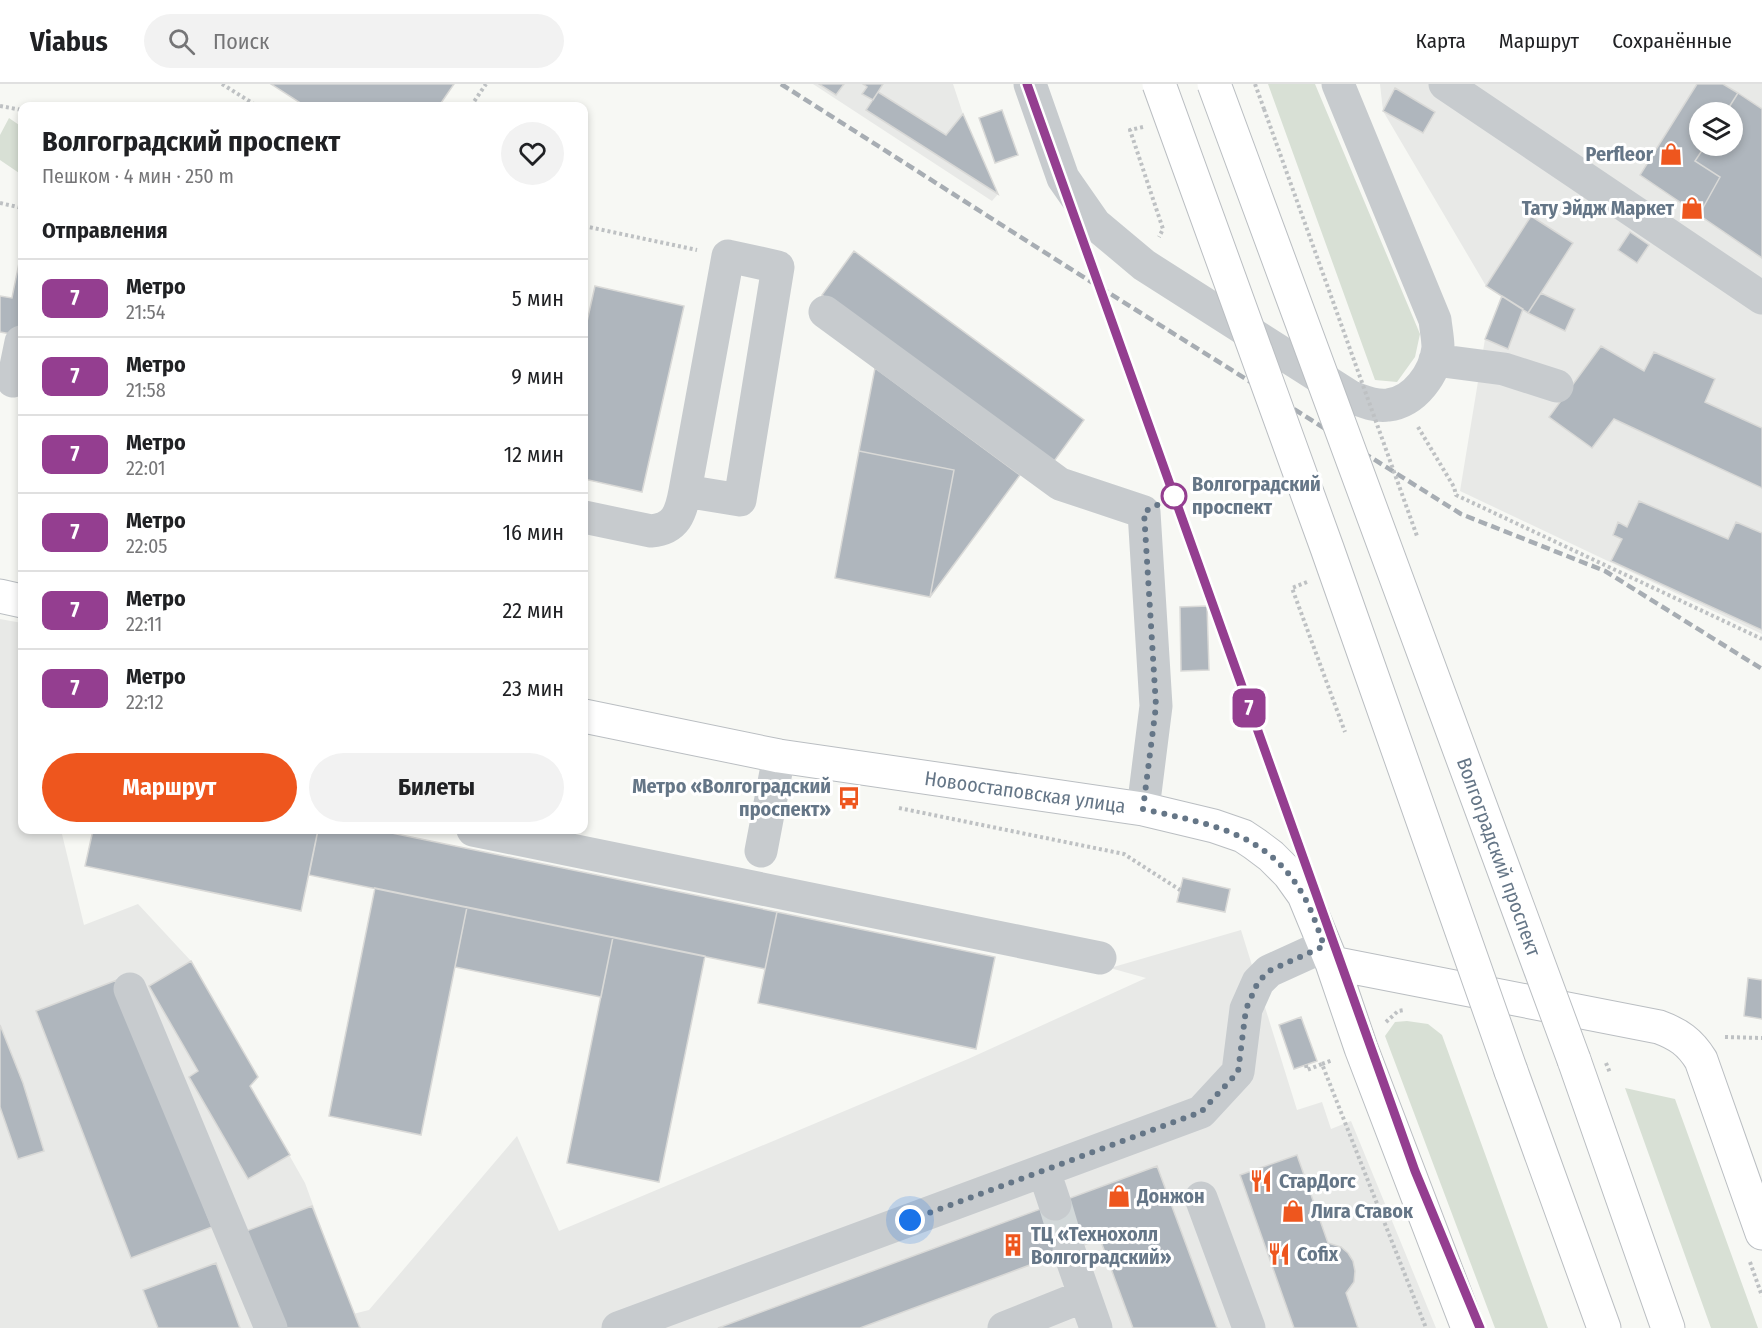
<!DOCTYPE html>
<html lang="ru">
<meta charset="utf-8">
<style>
:root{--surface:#fff;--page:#f2f2f2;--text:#202124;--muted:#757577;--line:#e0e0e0;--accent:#ee561e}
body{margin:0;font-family:"Fira Sans Condensed",sans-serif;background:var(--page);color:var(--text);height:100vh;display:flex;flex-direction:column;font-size:22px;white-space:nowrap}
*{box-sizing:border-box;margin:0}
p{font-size:20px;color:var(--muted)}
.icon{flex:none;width:33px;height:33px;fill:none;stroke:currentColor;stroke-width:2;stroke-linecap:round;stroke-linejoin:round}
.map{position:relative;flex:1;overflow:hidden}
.panel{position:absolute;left:18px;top:18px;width:570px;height:732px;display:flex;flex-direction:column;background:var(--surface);border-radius:12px;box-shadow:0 3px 9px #0003}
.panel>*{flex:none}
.badge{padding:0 12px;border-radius:9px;font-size:21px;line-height:39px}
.controls{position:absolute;left:1689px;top:18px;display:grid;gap:12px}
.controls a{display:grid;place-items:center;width:54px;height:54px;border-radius:50%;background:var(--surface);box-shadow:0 3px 9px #0003;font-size:30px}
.you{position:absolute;width:30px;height:30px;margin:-15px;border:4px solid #fff;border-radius:50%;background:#1a73e8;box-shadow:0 0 0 9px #1a73e833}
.map>.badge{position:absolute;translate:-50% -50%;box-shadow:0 0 0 3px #fff}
h2{padding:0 24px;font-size:22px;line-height:54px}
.round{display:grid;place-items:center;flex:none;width:63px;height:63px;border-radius:32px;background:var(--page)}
.headline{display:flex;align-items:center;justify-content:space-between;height:102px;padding:0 24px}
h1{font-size:28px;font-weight:700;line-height:45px}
.action{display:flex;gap:12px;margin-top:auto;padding:12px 24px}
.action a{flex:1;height:69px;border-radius:36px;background:var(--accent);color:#fff;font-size:24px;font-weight:700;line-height:69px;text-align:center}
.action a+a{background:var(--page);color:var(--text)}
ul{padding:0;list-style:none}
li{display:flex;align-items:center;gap:18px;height:78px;padding:0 24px;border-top:2px solid var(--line)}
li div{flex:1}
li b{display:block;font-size:22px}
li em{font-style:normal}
li .badge{min-width:66px;font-weight:700;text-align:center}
header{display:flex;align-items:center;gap:36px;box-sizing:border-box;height:84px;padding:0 30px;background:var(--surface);border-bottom:2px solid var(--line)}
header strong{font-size:28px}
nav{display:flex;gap:33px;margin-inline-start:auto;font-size:21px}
.search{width:420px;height:54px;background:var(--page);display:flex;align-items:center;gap:15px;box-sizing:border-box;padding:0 21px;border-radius:33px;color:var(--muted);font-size:22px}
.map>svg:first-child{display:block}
.built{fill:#e8e9e7;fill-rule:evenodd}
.green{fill:#d8e0d5}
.building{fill:#afb6bd;stroke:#d9d9d7;stroke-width:1.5}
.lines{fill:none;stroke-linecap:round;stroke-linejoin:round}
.minor-tunnel{stroke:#d2d8d9;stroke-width:33;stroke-dasharray:33 16;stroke-linecap:butt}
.major-casing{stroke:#babec2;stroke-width:35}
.path{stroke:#bec1c3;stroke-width:4;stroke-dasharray:3 3;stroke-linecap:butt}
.minor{stroke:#c7cbce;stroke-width:33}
.major{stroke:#fff;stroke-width:33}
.rail{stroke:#a7adb3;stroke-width:4.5;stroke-dasharray:9 4.5;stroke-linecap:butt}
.major-bridge-casing{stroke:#babec2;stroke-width:35;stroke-linecap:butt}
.path-bridge{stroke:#bec1c3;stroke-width:4;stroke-dasharray:3 3;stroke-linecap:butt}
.major-bridge{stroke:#fff;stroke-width:33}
.line-casing{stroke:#fff;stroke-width:14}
.line{stroke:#943e90;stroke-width:9}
.walk{stroke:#657687;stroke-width:6;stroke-dasharray:0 10.8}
.stop-dot{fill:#fff;stroke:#943e90;stroke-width:3}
.labels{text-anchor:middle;stroke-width:6;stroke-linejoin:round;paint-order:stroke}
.poi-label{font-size:20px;font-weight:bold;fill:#657687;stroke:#fff;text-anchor:start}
.stop-label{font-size:20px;font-weight:bold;fill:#657687;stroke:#fff;text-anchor:start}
.street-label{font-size:20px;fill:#657687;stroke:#fff}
</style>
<header>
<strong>Viabus</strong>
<div class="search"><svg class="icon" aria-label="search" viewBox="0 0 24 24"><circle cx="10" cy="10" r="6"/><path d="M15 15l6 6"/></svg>Поиск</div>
<nav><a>Карта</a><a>Маршрут</a><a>Сохранённые</a></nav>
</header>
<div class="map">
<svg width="1762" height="1244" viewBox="0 0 1762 1244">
<rect width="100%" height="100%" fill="#f7f8f4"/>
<path class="built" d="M813 0H953L963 30 998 110 992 117Z
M1380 0H1762V550L1460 407 1485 255 1501 212 1486 202 1383 27ZM1700 28H1732V62H1700Z
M0 535 22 539V746H61L84 841 138 820 191 877 258 993 250 1002 305 1099 353 1230 369 1226 517 1052 559 1147 968 975 1146 894 1110 884 1241 846 1297 1026 1322 1018 1331 1045 1351 1037 1436 1244H0Z"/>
<path class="green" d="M1268 0H1315L1420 250 1415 273 1397 298 1375 296Z
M9 34 22 43V91L0 76V51Z
M1407 937 1428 940 1442 951 1548 1244H1495L1385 952 1395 938Z
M1625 1004 1675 1015 1758 1244H1711Z"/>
<path class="building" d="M271 0H454L439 22H305Z
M819 0H844L836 11Z
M863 0H883L873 16 862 10 867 3Z
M1697 0H1723L1738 9 1726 28H1700V62H1705L1695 77 1720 93 1699 131 1640 91Z
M1395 4 1435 28 1423 49 1383 27Z
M878 8 946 51 963 30 998 110 866 26Z
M1738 9 1762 25V174L1699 131 1720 93 1695 77 1705 62H1732V28H1726Z
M1002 26 1018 71 995 79 979 34Z
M1531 132 1573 159 1528 229 1486 202Z
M1630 148 1649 161 1637 179 1618 166Z
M22 164V252L0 248V212L12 214Z
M854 167 1084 336 1052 380 822 211Z
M595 202 684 222 642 408 584 395V251Z
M1541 209 1575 225 1565 247 1528 229Z
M1502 212 1523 225 1508 265 1485 255Z
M1601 262 1644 287 1654 268 1715 295 1705 318 1762 344V404L1614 335 1592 364 1549 333Z
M875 284 1020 391 930 513 954 386 859 367Z
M859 367 954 386 930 513 835 494Z
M1639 417 1728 455 1736 438 1762 449V546L1611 477 1622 455 1613 451 1618 438 1627 443Z
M1207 522 1209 586 1181 587 1180 523Z
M93 746H318L301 827 85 782Z
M318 746H377L777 828 765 885 309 791Z
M1183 794 1230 805 1225 828 1177 818Z
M375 804 467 823 421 1051 329 1032Z
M467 823 613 853 601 913 455 883Z
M777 828 995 873 976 965 758 919Z
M613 853 705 872 659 1098 567 1079Z
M191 877 258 993 250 1002 290 1071 248 1095 189 993 198 987 149 902Z
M1748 894 1762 896V935L1744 932Z
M117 896 212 1143 131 1174 36 927Z
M1301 933 1317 977 1294 985 1279 941Z
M0 941 23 999 44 1067 18 1075 0 1023Z
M1297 1071 1328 1159 1341 1163 1348 1169 1353 1177 1355 1187 1354 1198 1346 1209 1358 1244H1294L1240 1091Z
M1157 1082 1217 1244H1133L1100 1155 860 1244H718Z
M312 1122 360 1244H279L241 1149Z
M216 1179 240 1244H158L143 1206Z"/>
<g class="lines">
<path class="minor-tunnel" d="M1055 1120 1069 1167"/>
<g class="major-casing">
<path id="major" d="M0 512 22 517
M584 632 779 672 1143 725 1214 742 1243 752 1255 760 1271 772 1289 790 1304 811 1332 879 1361 964 1468 1244
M1332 879 1659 943C1678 950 1690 958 1701 976L1762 1149
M1574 976 1668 1244
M1511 987 1604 1244"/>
</g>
<path class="path" d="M222 0 257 22
M1255 0 1264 25
M0 22 22 26
M471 22 486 0
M1143 43 1130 46 1163 145 1159 153
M0 119 22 124
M584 142 697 166
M1418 343 1454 403 1456 411 1762 555
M1307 498 1292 504 1345 648
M899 724 1124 770 1180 806
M1386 938 1398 927 1404 926
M1725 953 1762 954
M1322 980 1333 976
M1306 981 1307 986 1322 980 1426 1244
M1750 1178 1762 1212"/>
<path class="minor" d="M1030 0 1063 94 1095 140 1144 181 1351 313C1363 317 1375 323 1388 321 1415 318 1435 289 1438 264 1438 255 1436 245 1435 236L1338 0
M1445 0 1762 214
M825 228 1060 400 1144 428 1156 622 1143 725
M1435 276 1504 285 1557 302
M13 297 21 258
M584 433 651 447C676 445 681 429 685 407L728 172 778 183 740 416 685 407
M473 746 1100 874
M761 767 779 672
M130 905 271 1244
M1044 1087 1055 1120
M1201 1114 1249 1244
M1069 1167 1096 1244
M618 1244 1201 1028 1238 988 1246 925 1258 898 1269 887 1324 862
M1004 1244 1084 1212"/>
<use href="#major" class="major"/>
<path class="rail" d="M781 0 1066 182 1461 430 1605 487 1762 585"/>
<g class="major-bridge-casing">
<path id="major-bridge" d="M1159 0 1327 464 1511 987
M1214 0 1574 976"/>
</g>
<path class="path-bridge" d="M1264 25 1417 452
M1606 979 1610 989"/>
<use href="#major-bridge" class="major-bridge"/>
</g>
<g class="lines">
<g class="line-casing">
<path id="line" d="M1027 0 1415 1087 1480 1244"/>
</g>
<use href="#line" class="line"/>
<path class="walk" d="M910 1136 1201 1028 1238 988 1246 925 1258 898 1269 887 1324 862C1318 845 1312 826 1303 811 1267 747 1207 740 1143 725L1156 622 1144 428 1174 412"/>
</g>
<defs>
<g id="shop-bare" transform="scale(1.8)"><path d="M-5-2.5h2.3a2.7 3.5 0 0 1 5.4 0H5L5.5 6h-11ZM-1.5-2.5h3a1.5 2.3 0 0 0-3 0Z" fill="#ee561e" stroke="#fff" stroke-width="2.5" paint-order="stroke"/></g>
<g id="bus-bare" transform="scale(1.8)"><path d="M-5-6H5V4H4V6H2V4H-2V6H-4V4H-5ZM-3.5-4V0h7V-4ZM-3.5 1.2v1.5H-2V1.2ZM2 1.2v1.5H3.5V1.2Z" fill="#ee561e" stroke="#fff" stroke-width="2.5" paint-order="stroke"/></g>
<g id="restaurant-bare" transform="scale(1.8)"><path d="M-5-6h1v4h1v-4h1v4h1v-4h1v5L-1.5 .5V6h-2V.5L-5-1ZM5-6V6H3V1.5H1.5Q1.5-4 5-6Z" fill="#ee561e" stroke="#fff" stroke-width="2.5" paint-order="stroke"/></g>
<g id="building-bare" transform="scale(1.8)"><path d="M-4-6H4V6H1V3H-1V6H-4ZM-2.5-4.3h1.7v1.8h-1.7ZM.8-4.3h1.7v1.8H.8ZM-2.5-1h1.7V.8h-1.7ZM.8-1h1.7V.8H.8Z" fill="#ee561e" stroke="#fff" stroke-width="2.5" paint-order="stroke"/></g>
</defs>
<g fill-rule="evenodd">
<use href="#shop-bare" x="1671" y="70"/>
<use href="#shop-bare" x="1692" y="124"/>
<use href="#bus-bare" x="849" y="714"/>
<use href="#restaurant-bare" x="1261" y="1097"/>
<use href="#shop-bare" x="1119" y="1112"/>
<use href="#shop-bare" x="1293" y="1127"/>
<use href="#building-bare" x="1013" y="1161"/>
<use href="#restaurant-bare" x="1279" y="1170"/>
</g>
<circle class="stop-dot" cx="1174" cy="412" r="12"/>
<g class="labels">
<g class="poi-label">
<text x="1653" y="77" text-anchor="end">Perfleor</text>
<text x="1674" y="131" text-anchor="end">Тату Эйдж Маркет</text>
<text x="831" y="709" text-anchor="end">Метро «Волгоградский<tspan x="831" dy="23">проспект»</tspan></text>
<text x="1279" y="1104">СтарДогс</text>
<text x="1137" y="1119">Донжон</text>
<text x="1311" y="1134">Лига Ставок</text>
<text x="1031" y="1157">ТЦ «Технохолл<tspan x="1031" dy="23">Волгоградский»</tspan></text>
<text x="1297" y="1177">Cofix</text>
</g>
<g class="stop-label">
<text x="1192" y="407">Волгоградский<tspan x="1192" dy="23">проспект</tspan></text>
</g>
<g class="street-label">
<text transform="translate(1025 708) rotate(8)" y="7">Новоостаповская улица</text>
<text transform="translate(1499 773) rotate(70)" y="7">Волгоградский проспект</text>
</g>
</g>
</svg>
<div class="controls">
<a><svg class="icon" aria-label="layers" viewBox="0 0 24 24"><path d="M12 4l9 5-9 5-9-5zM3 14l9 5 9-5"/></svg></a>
</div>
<div class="you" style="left:910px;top:1136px"></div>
<b class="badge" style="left:1249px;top:624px;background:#943e90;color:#fff">7</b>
<section class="panel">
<div class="headline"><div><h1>Волгоградский проспект</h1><p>Пешком · 4 мин · 250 m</p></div><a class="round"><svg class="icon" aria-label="heart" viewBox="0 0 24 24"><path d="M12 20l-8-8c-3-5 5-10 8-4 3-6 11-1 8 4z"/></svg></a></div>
<h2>Отправления</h2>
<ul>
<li><span class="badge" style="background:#943e90;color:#fff">7</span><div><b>Метро</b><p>21:54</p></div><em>5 мин</em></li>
<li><span class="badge" style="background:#943e90;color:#fff">7</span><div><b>Метро</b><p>21:58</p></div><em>9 мин</em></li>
<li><span class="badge" style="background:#943e90;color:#fff">7</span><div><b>Метро</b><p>22:01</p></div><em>12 мин</em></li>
<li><span class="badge" style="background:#943e90;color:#fff">7</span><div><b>Метро</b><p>22:05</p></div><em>16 мин</em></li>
<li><span class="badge" style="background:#943e90;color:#fff">7</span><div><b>Метро</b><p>22:11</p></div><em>22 мин</em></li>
<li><span class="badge" style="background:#943e90;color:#fff">7</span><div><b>Метро</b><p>22:12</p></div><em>23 мин</em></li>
</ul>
<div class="action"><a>Маршрут</a><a>Билеты</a></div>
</section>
</div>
